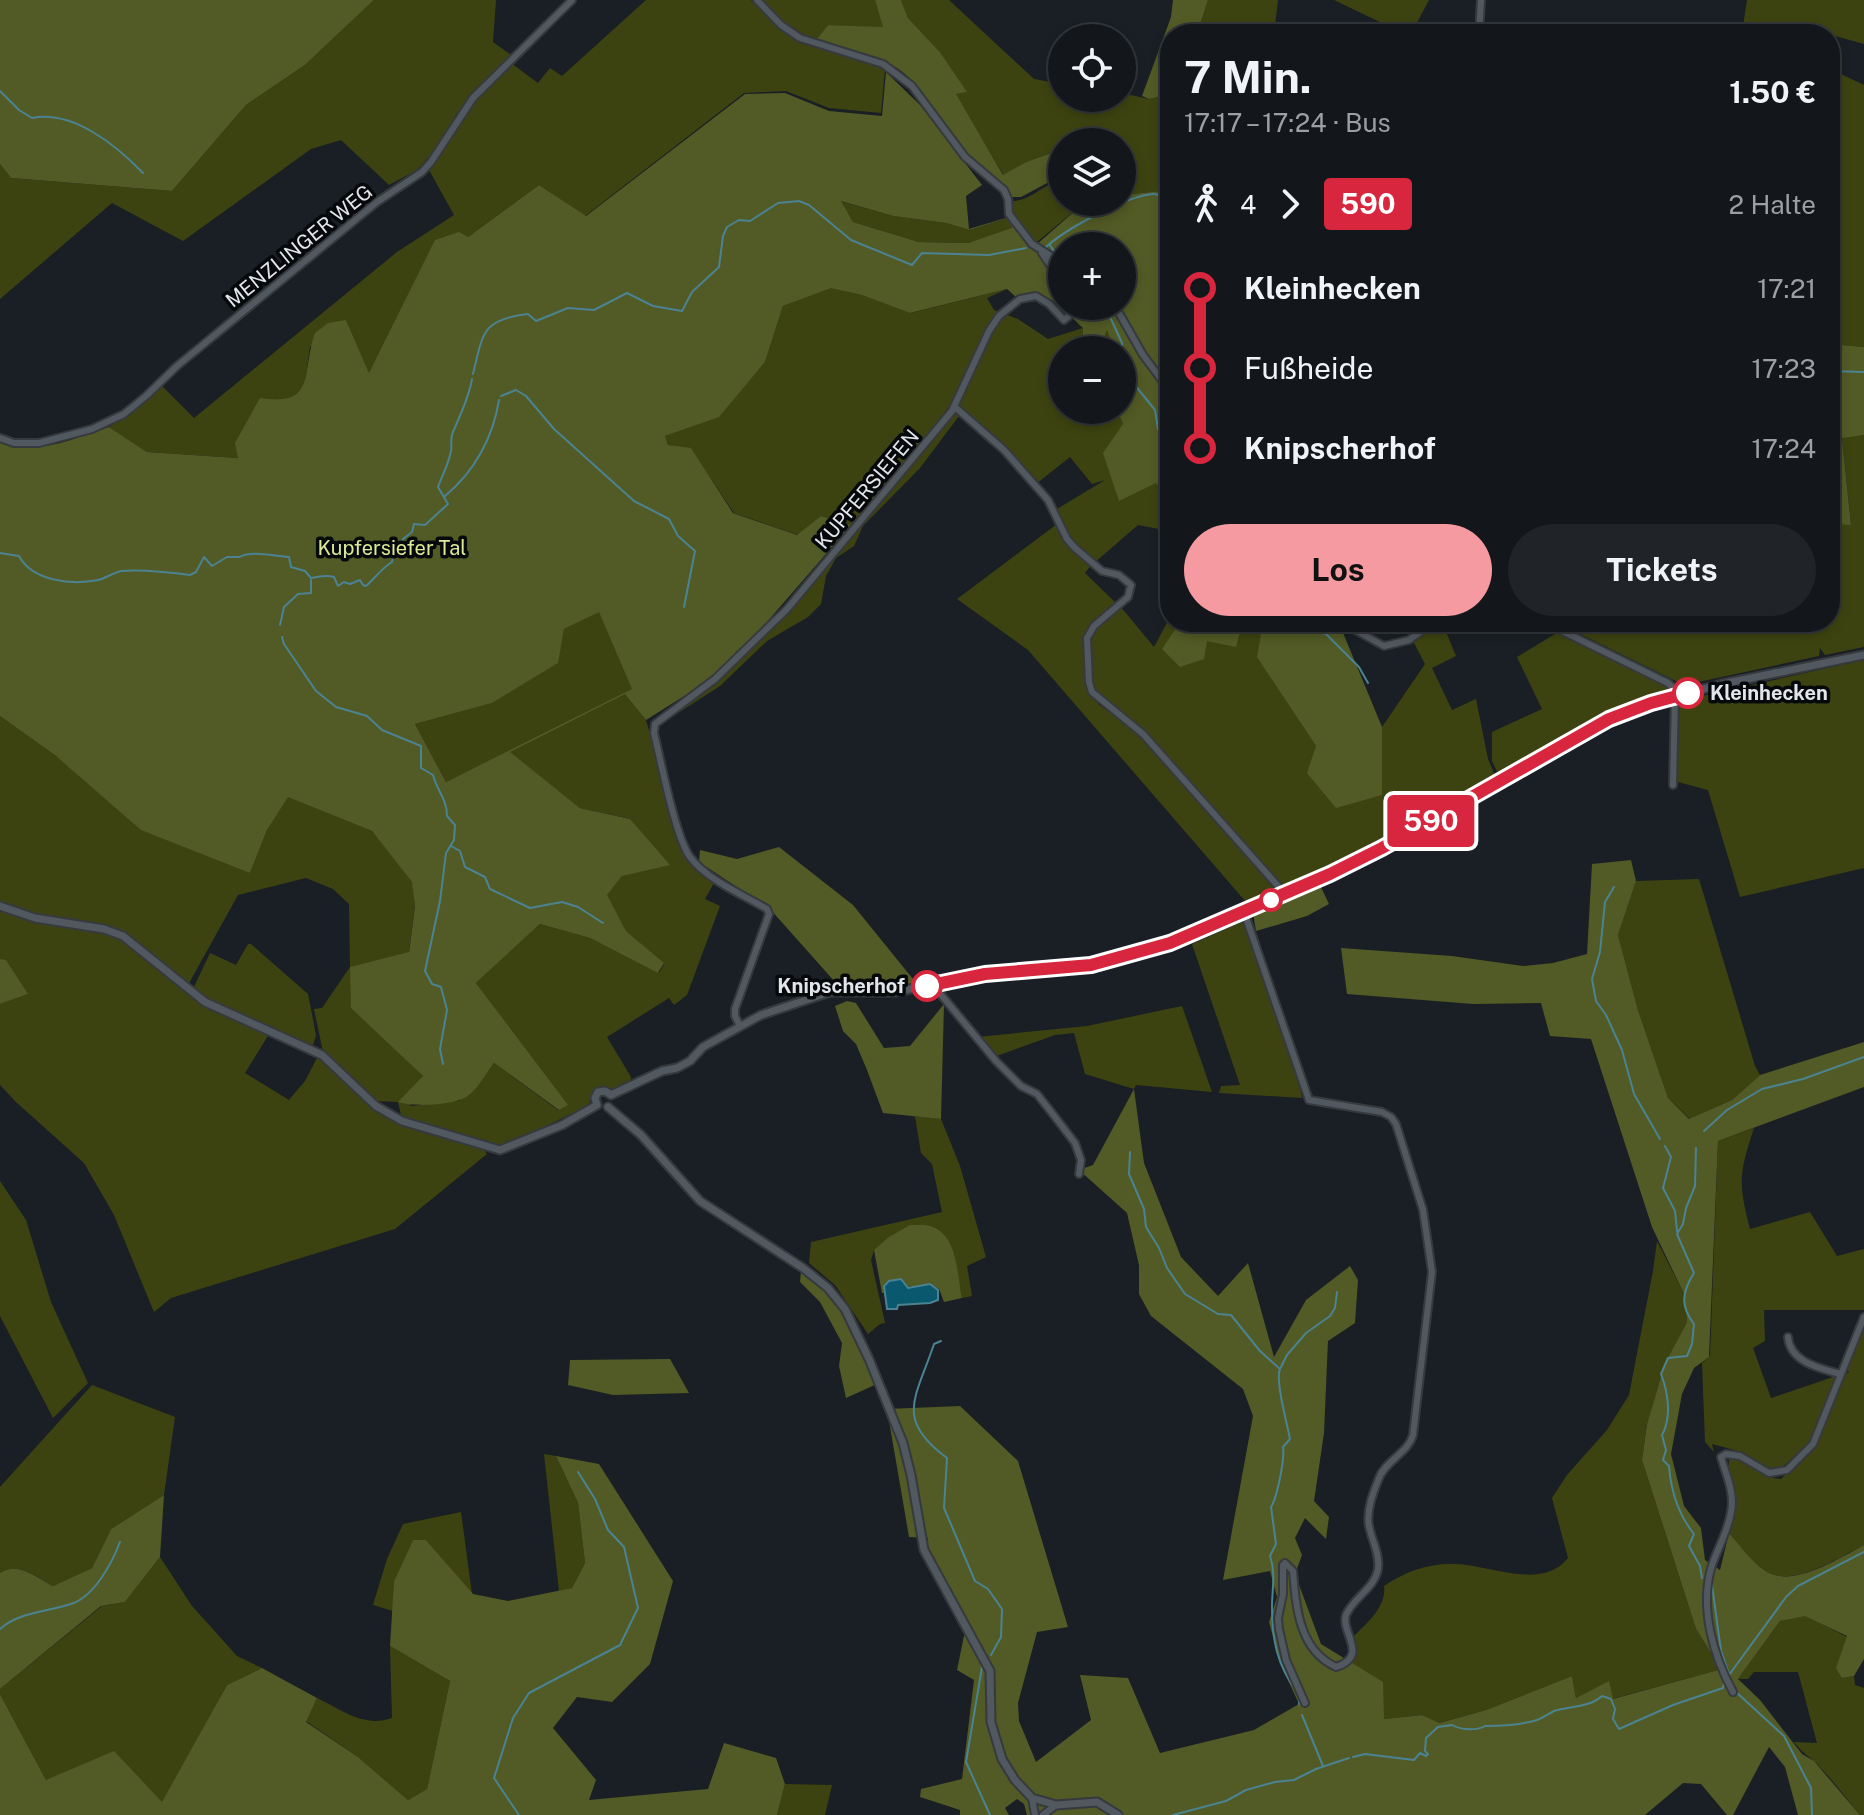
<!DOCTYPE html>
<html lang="de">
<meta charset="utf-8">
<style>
:root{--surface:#13171b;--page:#202428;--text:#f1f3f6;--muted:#9d9fa3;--line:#32363a;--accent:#f49aa0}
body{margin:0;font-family:"Public Sans",sans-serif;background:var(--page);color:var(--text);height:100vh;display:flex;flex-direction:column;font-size:30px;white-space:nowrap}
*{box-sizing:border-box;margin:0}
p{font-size:26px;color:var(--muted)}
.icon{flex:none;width:44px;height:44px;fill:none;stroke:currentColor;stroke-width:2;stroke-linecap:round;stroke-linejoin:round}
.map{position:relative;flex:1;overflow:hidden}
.details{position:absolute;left:1160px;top:24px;width:680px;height:608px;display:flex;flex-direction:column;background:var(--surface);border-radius:32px;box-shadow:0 4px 12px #0003,0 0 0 2px var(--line)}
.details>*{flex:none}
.badge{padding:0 16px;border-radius:6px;font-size:28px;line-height:52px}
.tools{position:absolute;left:1048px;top:24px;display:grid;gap:16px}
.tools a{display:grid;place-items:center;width:88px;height:88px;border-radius:50%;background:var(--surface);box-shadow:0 4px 12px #0003,0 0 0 2px var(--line);font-size:40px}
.map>.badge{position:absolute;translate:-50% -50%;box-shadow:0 0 0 4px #fff}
.legs{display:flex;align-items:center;gap:12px;height:88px;padding:0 24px;font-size:26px}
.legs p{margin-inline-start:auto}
.overview{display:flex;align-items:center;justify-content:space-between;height:136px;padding:0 24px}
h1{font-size:44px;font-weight:700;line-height:60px}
.primary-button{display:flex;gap:16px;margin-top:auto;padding:16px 24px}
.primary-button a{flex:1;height:92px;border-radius:48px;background:var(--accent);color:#111;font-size:32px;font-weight:700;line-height:92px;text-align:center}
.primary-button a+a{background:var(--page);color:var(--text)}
ul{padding:0 24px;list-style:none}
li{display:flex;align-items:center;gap:28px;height:80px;font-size:30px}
li i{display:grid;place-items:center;width:12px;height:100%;margin:0 10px;background:currentColor}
li i::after{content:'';width:20px;height:20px;margin:-10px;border:6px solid;border-radius:50%;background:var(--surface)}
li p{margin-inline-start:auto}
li:first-child i{background:linear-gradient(#0000 50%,currentColor 0)}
li:last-child i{background:linear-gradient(currentColor 50%,#0000 0)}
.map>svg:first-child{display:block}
.green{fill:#3d4310}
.forest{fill:#525a25;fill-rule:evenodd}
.water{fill:#0a586d;stroke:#4b8392;stroke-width:2}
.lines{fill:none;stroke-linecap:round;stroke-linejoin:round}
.stream{stroke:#4b8392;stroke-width:2}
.minor-casing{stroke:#363a3e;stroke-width:10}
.tertiary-casing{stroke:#363a3e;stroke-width:11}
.minor{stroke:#51585f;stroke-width:6}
.tertiary{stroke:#51585f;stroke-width:7}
.line-1-casing{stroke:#fff;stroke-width:18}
.line-1{stroke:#d7263d;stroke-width:12}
.stop-1-dot{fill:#fff;stroke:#d7263d;stroke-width:4}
.labels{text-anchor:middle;stroke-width:7;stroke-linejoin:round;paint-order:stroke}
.street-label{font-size:20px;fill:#e2e6ea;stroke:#06090b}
.park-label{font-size:20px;fill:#dcea97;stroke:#06090b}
.stop-label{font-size:20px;font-weight:bold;fill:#e2e6ea;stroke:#06090b;text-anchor:start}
</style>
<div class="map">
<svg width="1864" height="1815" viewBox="0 0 1864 1815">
<rect width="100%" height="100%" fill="#191f24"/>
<path class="green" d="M374 0H496L493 42 511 55 457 113 438 147 417 170 389 185 341 140 311 149 183 241 112 203 0 299V164L11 178 172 191 246 105 305 65Z
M646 0H751L787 35 885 69 881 113 829 108 786 91 744 93 585 216 539 185 468 237 369 374 346 320 310 347C305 374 310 396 278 401L239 458 147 452 109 427 131 413 162 386 194 418 397 252 454 215 429 170 467 110 511 63 538 83 550 68 562 76Z
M761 0H875L884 28 828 25 816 40 789 29Z
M901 0H949L1034 79 1062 84V98H1122V93L1149 99 1170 94V190L1122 195V142H1062V149L1026 162 1004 176 955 94 966 92 940 52 908 18Z
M1208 0H1278L1274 34H1197Z
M1334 0H1429L1411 34H1405Z
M1747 0H1864V44L1796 25 1791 34 1742 33Z
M1830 69 1864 85V347L1830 344Z
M1062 179V202H1085L1037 242 1036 245 1014 217 1011 201C1029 202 1044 184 1062 179Z
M840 201 893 216 946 223 970 230 1009 218 1012 229 968 243 919 242 853 222Z
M831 287 863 295 911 313 1007 289 987 298 994 310 1018 319 1048 339 1083 328 1082 346 1106 329 1115 346 1114 350H1062V410H1117L1123 424 1119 500 1156 482 1170 500V544L1159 529 1138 525 1094 563 1070 541 1057 509 1105 480 1092 484 1070 457 1036 484 953 401 931 431 851 525 821 516 798 535 734 513 691 449 668 445 665 436 719 416 765 362 783 306Z
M954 412 959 416 920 468 863 526 854 546 836 558 826 576 821 604 808 617 767 641 720 686 675 715 673 712C701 692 730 672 754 647 792 609 824 566 859 525 891 487 925 452 954 412Z
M1864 435V647L1825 655 1820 648 1819 656 1684 685 1562 625 1563 622H1830V524H1851L1842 437Z
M1057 524 1066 544 1091 565 1085 573 1117 604 1086 633 1084 648 1088 690 1099 705 1133 728 1164 760 1281 892 1247 908 1244 904 1246 902 1028 650 957 599Z
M1120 606 1154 647 1170 617V622H1188L1176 628 1207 641 1228 630 1223 628 1225 622H1263L1258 657 1316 746 1382 794V727L1425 664 1413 641 1438 622H1442L1456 656 1432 668 1452 710 1476 699 1488 759 1496 778 1494 781 1402 834 1397 832 1398 836 1358 857 1353 854V859L1286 889 1280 886 1144 733 1096 695 1090 680 1092 631Z
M599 611 633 689 625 693 646 720 680 842 688 857 715 881 705 899 720 906 687 995 674 1005 669 998 607 1037 631 1077 630 1083 612 1089 602 1088 595 1092 588 1105 573 1113 507 1145H494L402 1119 398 1102 374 1101 323 1052 314 1009 322 1008 350 967 349 904 333 889 306 878 238 895 188 985 127 935 37 916 0 902V716L56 756 250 873 267 830 287 796 372 831 413 882 415 905 396 1048 423 1076 410 1106 458 1101 469 1095 494 1063 558 1110 567 1105 476 983 540 924 590 938 659 973 664 964 626 931 606 895 622 876 631 819 580 808 509 752 540 736 446 782 415 724 491 703 557 663 564 629Z
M1560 631 1666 684 1670 688V694L1608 714 1500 778 1492 761V732L1542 709 1517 657Z
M1864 660V868L1740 897 1708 790 1674 781 1679 706 1684 700Z
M1699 879 1755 1066 1760 1075 1732 1100 1690 1119 1668 1098 1638 1010 1618 935 1636 881Z
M0 909 11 915 103 931 121 939 137 948 194 997 269 1034 245 1073 289 1100 305 1081 318 1056 389 1118 483 1148 487 1154 395 1229 171 1298 154 1312 114 1215 84 1163 16 1102 0 1085V1004L27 994 6 961 0 959Z
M1242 922 1248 929 1300 1087 1302 1098 1219 1093 1221 1086 1240 1085 1192 944Z
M248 944H251L308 994 316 1035 313 1045H307L205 999 193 989 210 953 236 965Z
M1182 1006 1212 1092 1136 1085 1134 1089 1085 1074 1074 1033 1055 1035 994 1057 977 1037 1087 1026Z
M915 1116 941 1119 960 1166 986 1257 967 1266 972 1296 962 1298 954 1254 874 1250 871 1260 885 1323 880 1324 868 1334 835 1285 809 1263 811 1242 942 1212 932 1164 921 1153Z
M1754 1128C1739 1174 1738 1182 1750 1229L1810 1212 1837 1256 1864 1249V1310H1764L1765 1341 1753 1348 1771 1398 1836 1376 1809 1443 1779 1470 1766 1468 1742 1452 1712 1444 1714 1452 1705 1442 1702 1363 1710 1356 1718 1141Z
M0 1181 26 1220 51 1302 88 1383 53 1418 0 1316Z
M1657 1241 1684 1294 1687 1322 1665 1363 1647 1424 1642 1460 1696 1629 1716 1661 1718 1670 1612 1699 1609 1682 1576 1698 1572 1676 1486 1710 1438 1723 1422 1715 1384 1719 1347 1661 1351 1655 1352 1638C1366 1624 1387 1607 1384 1586 1406 1571 1429 1563 1455 1564 1491 1565 1542 1591 1568 1558L1552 1498 1567 1475 1607 1430 1629 1395 1653 1271Z
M1864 1323V1545C1839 1557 1791 1590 1764 1570 1751 1561 1740 1545 1729 1533 1733 1519 1737 1504 1735 1489 1733 1477 1726 1469 1730 1457 1751 1462 1755 1476 1781 1479L1815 1447 1842 1377 1849 1372 1846 1368Z
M92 1385 175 1417 164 1495 111 1529 92 1568 53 1586C37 1577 18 1561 0 1573V1487Z
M544 1454 556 1456 578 1503 585 1563 572 1588 559 1591Z
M461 1512 472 1594 426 1540H413L394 1581 393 1611 373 1605 387 1559 403 1524Z
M160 1557 192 1606 237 1656 262 1668 227 1685 163 1803 46 1780 0 1694V1689L102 1606 125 1602Z
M1805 1615 1847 1637 1842 1678 1854 1676 1855 1685 1864 1688V1815H1860C1846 1798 1833 1780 1817 1764 1809 1756 1801 1752 1794 1742L1817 1743 1798 1672H1754L1748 1679H1738L1780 1621Z
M390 1646 450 1681 427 1789 408 1800 358 1757 306 1721 317 1698C342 1710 364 1728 392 1718Z
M785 1784 832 1785 825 1815H777Z"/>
<path class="forest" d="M0 0H374L305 65 246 105 172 191 11 178 0 164Z
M875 0H901L908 18 940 52 967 92 956 94 1003 175 1026 162 1062 149V175L1021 197H1011C997 176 974 164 959 145 939 120 924 86 897 68 873 53 843 49 816 40L828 25 883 27Z
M1173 0H1208L1197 34H1170V94L1149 99 1142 96 1171 17Z
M886 72 920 105 982 185 966 196 969 229 1009 217 1036 245 1085 202H1122V195L1170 190V500L1156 483 1119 501 1103 453 1123 424 1117 410H1122V350H1114L1107 330 1103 339 1082 347 1083 328C1059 306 1051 289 1016 297L1007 289 910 313 862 295 831 288 783 306 765 362 719 417 665 436 668 445 691 448 733 513 797 535 821 516 851 525 748 644 713 678 646 720 625 694 510 752 580 808 630 819 670 865 622 876 607 895 626 931 664 963 658 973 590 938 540 924 476 983 568 1105 559 1110 494 1063C486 1073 479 1087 469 1095 456 1106 414 1107 398 1102L423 1076 351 1008 350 967 409 952 415 906 412 882 372 831 288 797 267 830 250 873 141 830 56 756 0 716V442C39 456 71 439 109 427L147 452 238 458 235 443 260 398C317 407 301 372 315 333L328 323 346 320 369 373 435 240 459 232 468 237 539 185 586 216 745 94 785 93 829 111 882 116ZM841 201 893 216 946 223 970 230 1008 218 1012 228 968 243 919 242 853 222ZM1062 246H1122V306H1062ZM599 612 632 689 446 782 415 724 492 703 558 663 564 629Z
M1830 344 1864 347V435L1842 438 1851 525 1830 524Z
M1188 622H1211L1240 632 1236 647 1207 641 1204 659 1180 667 1162 649 1176 628Z
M1263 622H1336L1341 628 1382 727V795L1336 808 1307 773 1316 746 1257 657Z
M779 847 853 905 917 984 835 982 770 909 699 862 700 850 737 859Z
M1631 860 1636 881 1618 935 1638 1010 1668 1098 1689 1119 1732 1100 1760 1075 1864 1042V1087L1718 1141 1709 1357 1694 1368 1682 1394 1671 1454 1684 1506 1701 1528 1705 1560 1720 1570 1729 1533C1740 1545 1751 1561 1764 1570 1791 1590 1839 1558 1864 1545V1659L1854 1676 1842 1678 1836 1668 1847 1636 1805 1616 1780 1621 1738 1679 1760 1700 1802 1754 1814 1761 1860 1815H1798L1785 1767 1769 1747 1733 1815H1727L1701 1784 1683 1783 1645 1815H1027L1024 1804 1017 1799 1005 1808 1009 1815H960V1810L920 1797 921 1789 962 1779 974 1680 957 1670 967 1621 927 1550 928 1538 909 1537 887 1409 960 1406 1018 1461 1068 1627 1037 1632 1018 1703 1019 1721 1036 1762 1091 1720 1080 1675 1128 1678 1160 1753 1254 1730 1299 1704 1280 1663 1269 1622 1277 1597 1270 1571 1223 1580 1253 1416 1243 1389 1151 1316 1139 1294V1265L1127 1213 1079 1170 1093 1165 1134 1089 1144 1163 1181 1257 1218 1296 1248 1263 1274 1357 1306 1300 1350 1266 1358 1280 1355 1323 1328 1341 1324 1433 1314 1501 1329 1517 1326 1539 1305 1518 1295 1538 1302 1555 1295 1574 1321 1644 1383 1682 1384 1719 1422 1715 1439 1723 1486 1710 1572 1676 1576 1698 1609 1681 1613 1699 1718 1670 1716 1661 1696 1629 1642 1460 1647 1424 1665 1363 1687 1322 1684 1294 1652 1227 1591 1039 1550 1036 1541 1003 1473 1004 1347 994 1341 948 1452 956 1523 966 1553 963 1587 954 1592 864Z
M1320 885 1329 904 1307 916 1256 931 1253 913Z
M0 959 6 960 28 994 0 1004Z
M847 1001 856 1003 884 1048 910 1046 944 1004 941 1119 883 1113 867 1070 856 1044 843 1031 835 1006Z
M910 1225C916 1225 924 1224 930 1226 958 1234 957 1274 962 1298L944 1302 939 1289 930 1284 908 1287 901 1279 889 1281 884 1286V1293H882L874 1250 889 1237Z
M801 1271 831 1295 852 1323 877 1384 846 1398 839 1366 842 1343 820 1302 800 1282Z
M670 1359 689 1393 613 1395 568 1385 570 1360Z
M556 1456 599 1464 673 1581 650 1664 612 1702 577 1697 553 1728 596 1780 589 1800 708 1789 724 1743 776 1758 785 1784 777 1815H0V1694L46 1780 114 1751 162 1802 227 1685 262 1668 317 1698 306 1722 358 1757 408 1800 427 1789 450 1681 390 1646 394 1581 413 1540H426L473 1594 508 1601 572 1588 585 1563 578 1503Z
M164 1495 160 1557 125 1602 101 1606 0 1689V1573C18 1561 36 1577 53 1586L92 1568 111 1529Z"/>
<path class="water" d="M901 1279 908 1288 930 1284 938 1290V1300L930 1303 898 1305 897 1309H887L884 1286 889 1281Z"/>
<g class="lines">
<path class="stream" d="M0 91 19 110 32 118C73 110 116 145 143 173
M1050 245 1053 250 1062 252
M1046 247C1067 228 1125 197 1152 194 1157 193 1164 198 1170 198
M1105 306 1122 343V362
M1122 369 1155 410 1158 429 1170 455
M1830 371 1864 372
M473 374C483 333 482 319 528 314L536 321 568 308 594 310 627 293 653 306 682 311 692 292 719 267 723 236 727 227 739 220 750 221 778 203 799 201 809 205 851 240 912 265 922 253 989 255 1026 248
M501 396 516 390 526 396 554 429 634 501 669 519 678 536 695 551 684 607
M445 496C474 472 493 438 499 400
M0 553 19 556C33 582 73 585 98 580 107 578 112 573 121 571 144 569 168 572 190 575L196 572 204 557 212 566 227 557H239C253 550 273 556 289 557L291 567 305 571 311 578C320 577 324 574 334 577L338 586 344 582 350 584 360 580 363 585 366 586C376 577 382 568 392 562L393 557 400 551 403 539 412 532 414 524 425 525 448 504 438 487C442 476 449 463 451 451 452 445 450 438 453 432 460 415 469 398 472 379
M1302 622 1326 634 1359 667 1368 683
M280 625 284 607 298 594 311 593V580
M282 637 284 644 316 691 336 707 367 716 382 730 421 746V768L433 775C437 791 447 799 447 816L455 825 454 840 446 853 440 901 425 971 432 984 441 987 447 1010 440 1049 443 1064
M451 846 460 851 465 867 485 877 490 889 530 908 562 902 578 907 603 923
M1614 887 1605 902 1600 952 1592 979 1596 1001 1606 1015 1622 1050 1634 1094 1660 1139
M1704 1131 1727 1110 1762 1089 1803 1079 1864 1057
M1665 1146 1671 1157 1663 1188 1675 1211 1677 1231
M1696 1148 1695 1186 1686 1208 1683 1224 1677 1234 1694 1273C1682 1292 1680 1306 1694 1324L1692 1344 1687 1356 1668 1358 1661 1374C1668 1392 1672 1417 1662 1435L1666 1450 1663 1460 1669 1466C1671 1492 1678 1514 1694 1534L1689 1546 1700 1566 1702 1578
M1130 1152 1129 1174 1144 1209 1146 1227 1159 1248 1167 1268 1185 1294 1218 1314 1231 1315 1260 1351 1280 1369C1275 1380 1287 1423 1290 1439L1283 1447C1285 1458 1277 1498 1271 1507L1276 1544 1270 1556C1276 1574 1272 1589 1272 1607 1272 1639 1277 1665 1296 1690
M941 1341 934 1344C916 1398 894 1419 947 1458L944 1508 975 1581 988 1589 1002 1609 1001 1637 991 1655
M1281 1367 1287 1355 1306 1333 1330 1316 1335 1308 1337 1292
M1712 1585 1721 1651 1729 1674
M0 1629C19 1612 47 1612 71 1604 94 1597 112 1563 120 1542
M982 1667 966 1762 990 1815
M1729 1675 1786 1597 1798 1586 1864 1552
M1736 1692 1784 1736 1811 1788 1812 1815
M1299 1704 1300 1696
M1302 1715 1323 1766
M1353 1757 1365 1754 1414 1760 1420 1753 1426 1756 1428 1754 1425 1751 1426 1738 1438 1727 1452 1725C1461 1730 1477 1731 1485 1726 1501 1726 1521 1725 1537 1720 1543 1718 1548 1714 1554 1711 1569 1706 1589 1708 1602 1696L1611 1699 1615 1709 1613 1719 1619 1729 1673 1705 1723 1688 1725 1680
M519 1815 494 1778 513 1718 529 1693 620 1645 638 1608 624 1547 608 1530 595 1499 578 1472
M1173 1815 1226 1801 1246 1790 1275 1782 1294 1780 1316 1769 1349 1758"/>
<g class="minor-casing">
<path id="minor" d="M757 0 781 25 800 38 883 64 912 86 965 157 1004 190 1008 199 1009 214 1032 244 1062 263
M1479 34 1481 0
M1042 253 1062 283
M1115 306 1143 355 1170 391
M955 407 1004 450 1048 500 1067 539 1075 548 1102 571 1119 575 1131 585 1128 597 1094 626 1087 638 1089 682 1092 692 1143 734 1285 894
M0 438 14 443H39L92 429 124 414 146 396 177 366 377 202 422 172 431 162 473 98 572 0
M1341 622 1384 646 1409 640 1434 622
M1544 622 1668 683 1681 695
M1673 785 1675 697
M1244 912 1309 1100 1382 1112 1391 1117 1396 1124 1423 1210 1432 1272 1413 1435C1408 1453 1386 1460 1379 1478 1373 1493 1366 1511 1369 1526 1372 1541 1380 1554 1378 1569 1375 1588 1353 1598 1346 1615 1340 1632 1370 1656 1336 1667 1299 1650 1296 1608 1293 1571L1285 1563 1283 1565V1594L1278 1618 1279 1629 1286 1660 1305 1703
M933 985 996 1061 1021 1086 1037 1094 1052 1113 1075 1143 1081 1160 1079 1174
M740 1026 735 1016V1009L769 914 767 909C742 894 707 880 690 857 675 836 661 761 654 733L655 724 715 679 787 609 952 411 989 331 999 316 1020 299 1036 296 1049 304 1064 320 1069 316V306
M1788 1337C1790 1362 1819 1368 1840 1374
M1733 1692C1713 1655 1699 1607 1712 1565 1718 1548 1728 1531 1731 1512 1735 1493 1726 1475 1721 1457L1726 1454 1740 1456 1769 1473 1787 1470 1813 1444 1864 1317
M1032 1798 1035 1815
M1043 1815 1056 1805"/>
</g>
<g class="tertiary-casing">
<path id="tertiary" d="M0 906 35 918 104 929 123 936 205 1002 322 1055 376 1106 402 1121 500 1150 562 1125 597 1105
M611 1095 662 1071 677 1068 690 1061 703 1047 761 1015 830 992H895L985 974 1066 968 1115 960 1170 943 1330 874 1382 848 1609 719 1651 703 1722 684 1864 655
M597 1105 595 1098 598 1092 605 1091 611 1095
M608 1107 641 1135 700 1201 803 1268 828 1288 845 1309 869 1359 903 1443 911 1475 924 1550 990 1671 991 1722 1002 1759 1015 1780 1032 1798 1056 1805 1097 1802 1118 1815"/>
</g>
<use href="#minor" class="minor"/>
<use href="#tertiary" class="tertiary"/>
</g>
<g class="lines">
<g class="line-1-casing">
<path id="line-1" d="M927 986 985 974 1091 965 1170 943 1330 874 1382 848 1609 719 1651 703 1688 693"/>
</g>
<use href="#line-1" class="line-1"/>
</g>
<g class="stop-1-dot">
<circle cx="1688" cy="693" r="14"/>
<circle cx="1271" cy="900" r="10"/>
<circle cx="927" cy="986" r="14"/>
</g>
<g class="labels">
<g class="street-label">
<text transform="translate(299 246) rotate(-39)" y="7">MENZLINGER WEG</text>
<text transform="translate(867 489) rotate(-50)" y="7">KUPFERSIEFEN</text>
</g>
<g class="park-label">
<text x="392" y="555">Kupfersiefer Tal</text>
</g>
<g class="stop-label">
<text x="1710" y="700">Kleinhecken</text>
<text x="905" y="993" text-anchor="end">Knipscherhof</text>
</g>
</g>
</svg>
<div class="tools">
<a><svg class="icon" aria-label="locate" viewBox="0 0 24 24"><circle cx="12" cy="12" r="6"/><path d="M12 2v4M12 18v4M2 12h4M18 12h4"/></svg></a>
<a><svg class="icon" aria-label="layers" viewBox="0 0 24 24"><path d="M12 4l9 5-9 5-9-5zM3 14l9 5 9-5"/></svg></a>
<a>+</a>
<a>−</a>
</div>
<b class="badge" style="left:1431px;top:821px;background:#d7263d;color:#fff">590</b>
<section class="details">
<div class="overview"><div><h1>7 Min.</h1><p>17:17 – 17:24 · Bus</p></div><b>1.50 €</b></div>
<div class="legs"><svg class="icon" aria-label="walk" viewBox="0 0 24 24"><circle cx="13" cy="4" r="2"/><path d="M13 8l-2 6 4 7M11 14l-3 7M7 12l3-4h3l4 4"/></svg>4<svg class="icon" aria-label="forward" viewBox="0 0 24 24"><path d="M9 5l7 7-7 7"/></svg><b class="badge" style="background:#d7263d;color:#fff">590</b><p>2 Halte</p></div>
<ul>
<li><i style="color:#d7263d"></i><b>Kleinhecken</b><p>17:21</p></li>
<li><i style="color:#d7263d"></i><span>Fußheide</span><p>17:23</p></li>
<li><i style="color:#d7263d"></i><b>Knipscherhof</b><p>17:24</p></li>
</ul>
<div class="primary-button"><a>Los</a><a>Tickets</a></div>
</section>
</div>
